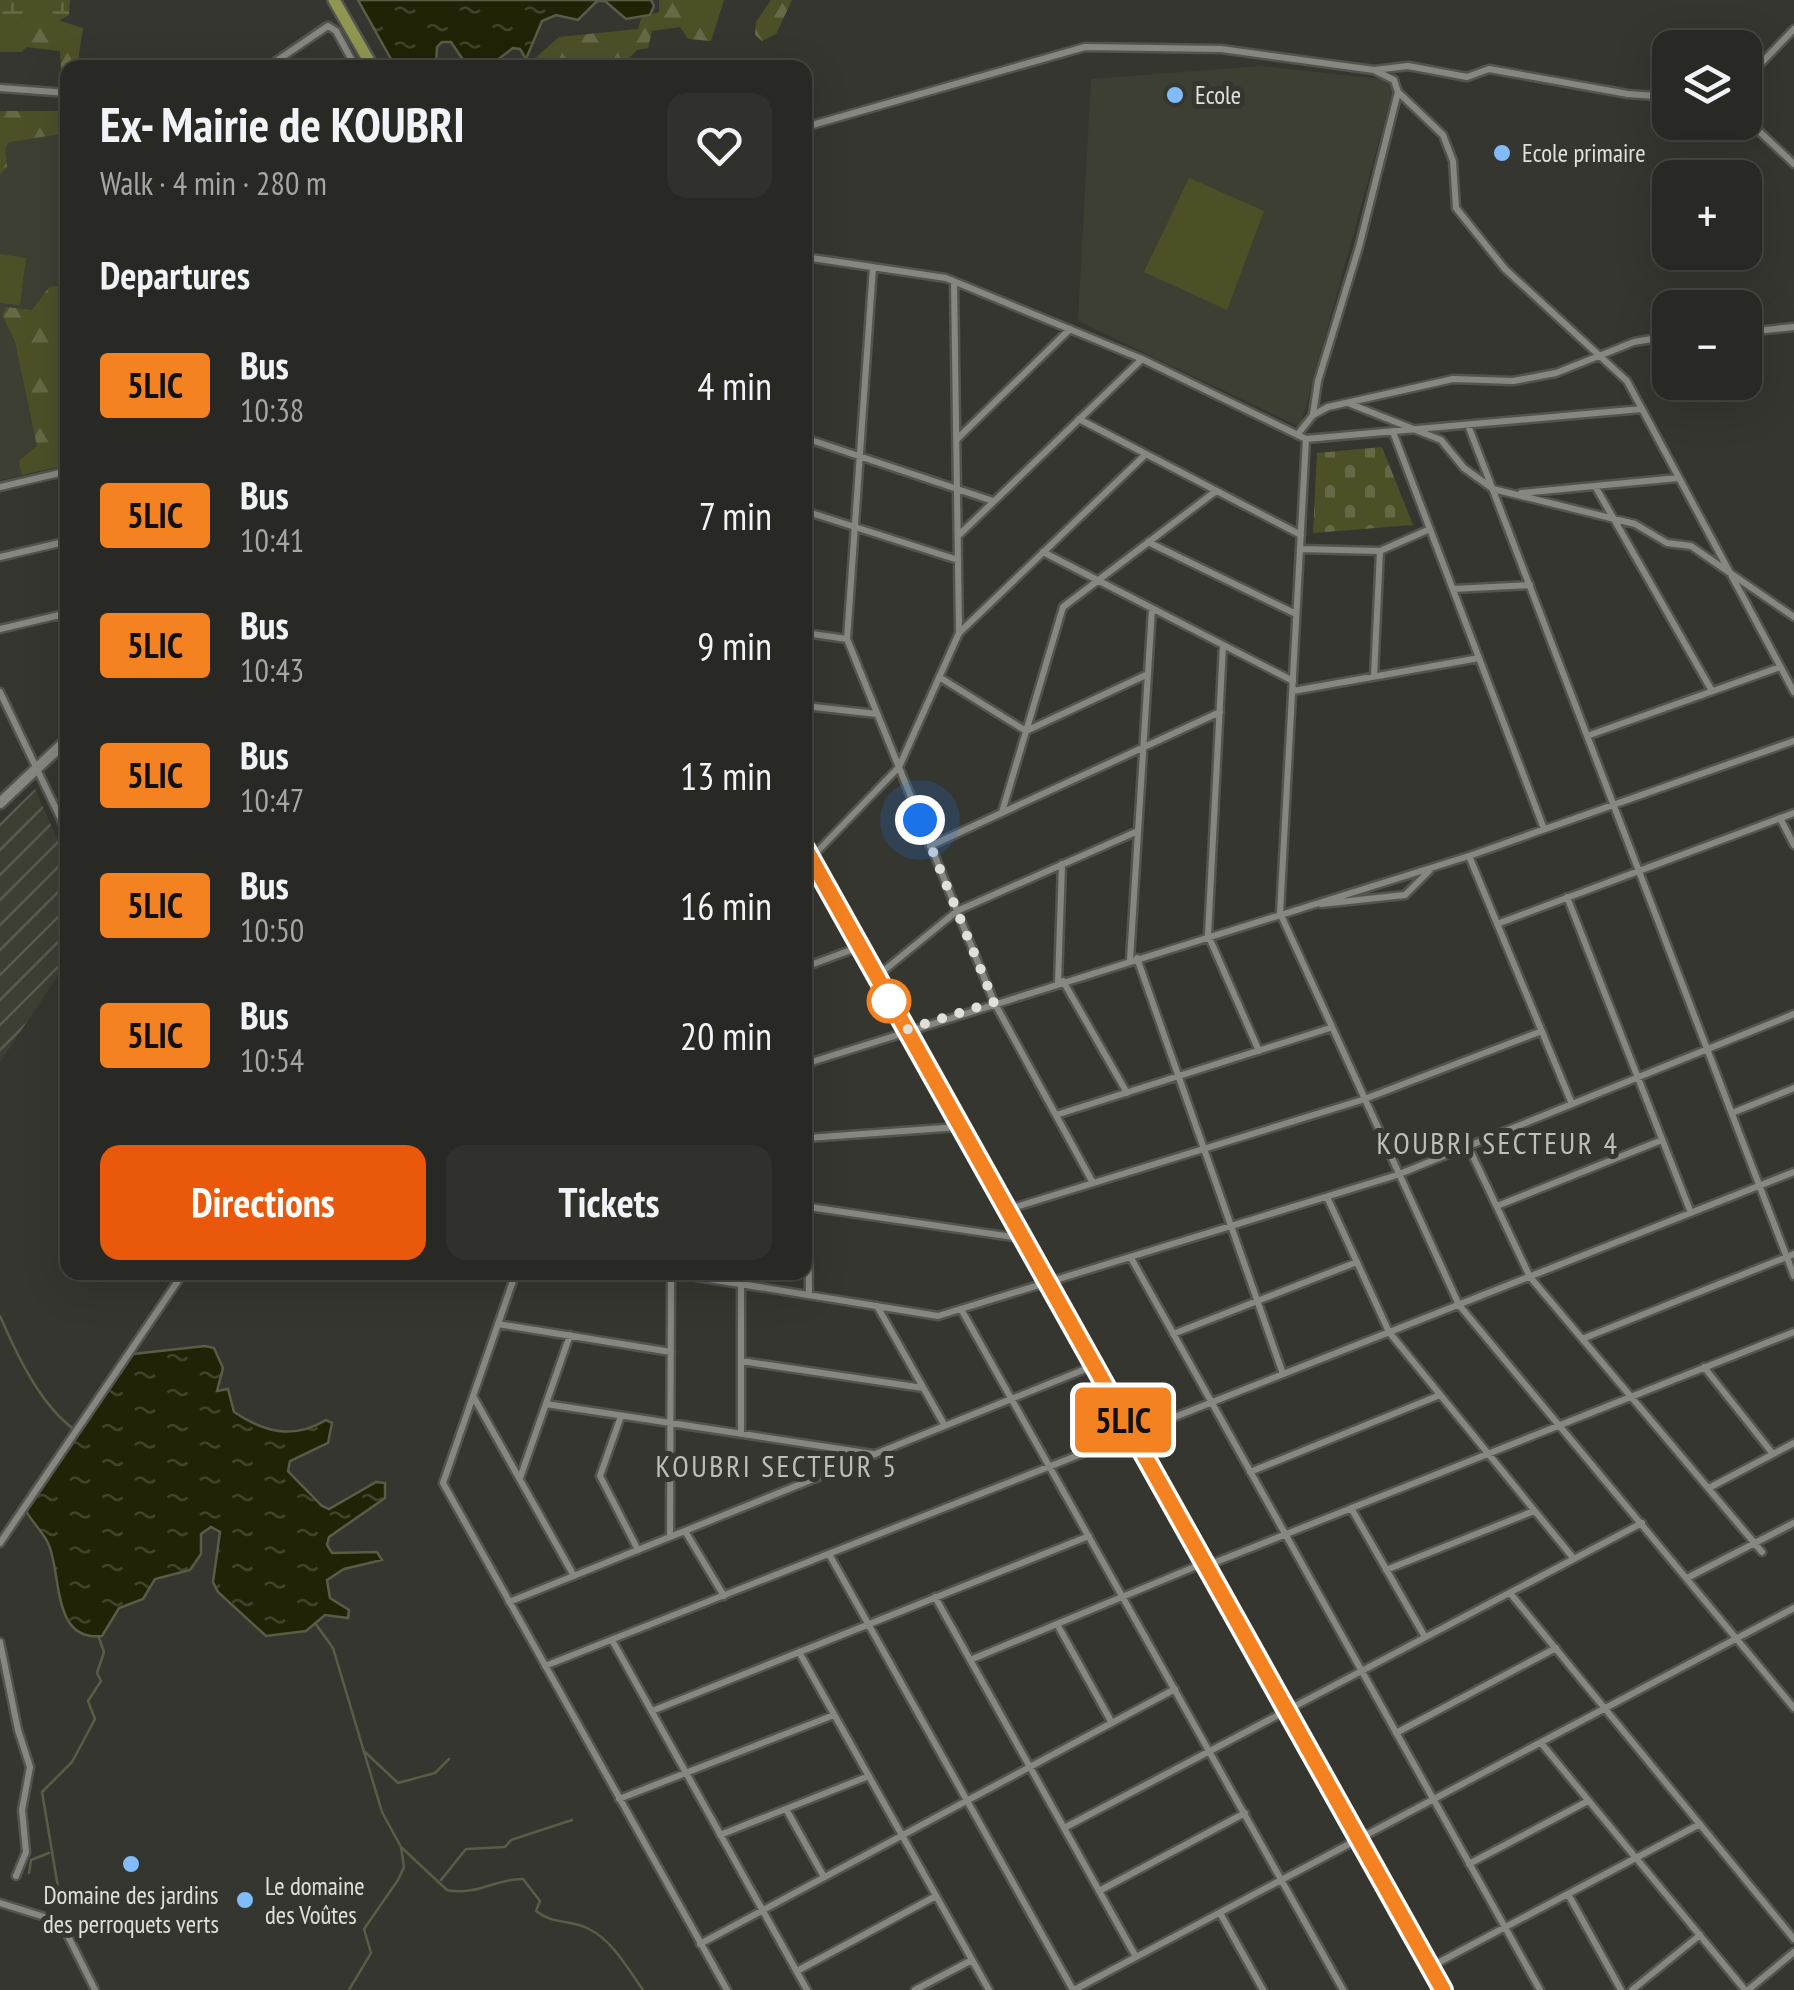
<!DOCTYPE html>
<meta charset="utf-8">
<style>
:root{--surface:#282824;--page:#30302c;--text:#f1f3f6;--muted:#a5a6a6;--line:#444441;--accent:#ea580c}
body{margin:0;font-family:"PT Sans Narrow",sans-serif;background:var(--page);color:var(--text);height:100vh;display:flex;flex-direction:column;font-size:38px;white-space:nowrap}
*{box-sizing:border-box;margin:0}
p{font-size:32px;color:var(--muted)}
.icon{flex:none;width:55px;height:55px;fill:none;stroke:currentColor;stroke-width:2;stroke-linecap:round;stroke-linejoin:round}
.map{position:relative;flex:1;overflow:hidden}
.drawer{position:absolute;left:60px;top:60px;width:752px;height:1220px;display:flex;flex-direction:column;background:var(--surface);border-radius:20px;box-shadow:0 10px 40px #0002,0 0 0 2px var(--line)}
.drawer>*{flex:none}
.badge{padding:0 20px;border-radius:8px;font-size:35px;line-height:65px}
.tools{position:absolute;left:1652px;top:30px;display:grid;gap:20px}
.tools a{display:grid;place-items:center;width:110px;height:110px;border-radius:20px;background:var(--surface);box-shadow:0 10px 40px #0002,0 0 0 2px var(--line);font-size:50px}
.you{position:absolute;width:50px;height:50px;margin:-25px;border:8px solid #fff;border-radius:50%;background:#1a73e8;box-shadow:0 0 0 15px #1a73e833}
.map>.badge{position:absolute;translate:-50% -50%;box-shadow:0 0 0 5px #fff}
h2{padding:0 40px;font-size:38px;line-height:90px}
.round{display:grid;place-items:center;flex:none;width:105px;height:105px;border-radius:20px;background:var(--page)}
.head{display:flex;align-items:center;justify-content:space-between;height:170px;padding:0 40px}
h1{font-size:48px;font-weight:600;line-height:75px}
.primary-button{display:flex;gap:20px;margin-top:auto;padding:20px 40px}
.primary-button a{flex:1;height:115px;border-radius:20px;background:var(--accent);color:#fff;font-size:40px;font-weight:600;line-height:115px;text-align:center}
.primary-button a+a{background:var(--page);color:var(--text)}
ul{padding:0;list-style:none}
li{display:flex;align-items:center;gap:30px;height:130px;padding:0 40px}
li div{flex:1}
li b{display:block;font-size:38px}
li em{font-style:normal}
li .badge{min-width:110px;font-weight:700;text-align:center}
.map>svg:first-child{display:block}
.built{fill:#3e3f33}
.industrial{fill:url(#industrial-furrows)}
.green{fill:#4d5027}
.forest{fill:url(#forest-firs)}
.wetland{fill:url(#wetland-marsh)}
.cemetery{fill:url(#cemetery-stones)}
.water{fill:url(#water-ripples);stroke:#5a5c46;stroke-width:2.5}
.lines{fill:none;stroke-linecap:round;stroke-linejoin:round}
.stream{stroke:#5a5c46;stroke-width:2.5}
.minor-casing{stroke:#53544f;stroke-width:11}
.secondary-casing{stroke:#53544f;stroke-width:15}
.trunk-casing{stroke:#53544f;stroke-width:16}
.minor{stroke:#868780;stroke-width:6}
.secondary{stroke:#868780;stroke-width:10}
.trunk{stroke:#909650;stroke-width:11}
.line-casing{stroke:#fff;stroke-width:22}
.line{stroke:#f58220;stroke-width:15}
.walk{stroke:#dfe0dc;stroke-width:10;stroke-dasharray:0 18}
.poi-dot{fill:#81bcfa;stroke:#363630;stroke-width:4}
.stop-dot{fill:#fff;stroke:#f58220;stroke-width:5}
.labels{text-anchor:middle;stroke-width:10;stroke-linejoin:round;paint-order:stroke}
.poi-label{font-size:25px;fill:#dfe0dc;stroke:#363630;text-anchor:start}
.quarter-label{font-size:30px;letter-spacing:2.5px;fill:#bebfb8;stroke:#363630}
</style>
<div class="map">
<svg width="1794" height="1990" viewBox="0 0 1794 1990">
<defs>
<pattern id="industrial-furrows" width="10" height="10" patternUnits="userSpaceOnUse" patternTransform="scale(2.5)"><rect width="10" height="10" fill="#3e3f33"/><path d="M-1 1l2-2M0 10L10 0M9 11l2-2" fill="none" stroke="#595a50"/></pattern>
<pattern id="forest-firs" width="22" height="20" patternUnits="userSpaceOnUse" patternTransform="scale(2.5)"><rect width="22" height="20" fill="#4d5027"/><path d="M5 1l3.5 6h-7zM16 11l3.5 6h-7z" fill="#666946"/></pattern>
<pattern id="wetland-marsh" width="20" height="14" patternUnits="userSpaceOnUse" patternTransform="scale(2.5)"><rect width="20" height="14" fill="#4d5027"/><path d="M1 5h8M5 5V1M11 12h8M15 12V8" fill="none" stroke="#666946"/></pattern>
<pattern id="cemetery-stones" width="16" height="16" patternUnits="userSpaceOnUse" patternTransform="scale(2.5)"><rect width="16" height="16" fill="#4d5027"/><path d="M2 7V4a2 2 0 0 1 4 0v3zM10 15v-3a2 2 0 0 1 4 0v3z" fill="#666946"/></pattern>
<pattern id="water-ripples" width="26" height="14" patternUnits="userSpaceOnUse" patternTransform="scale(2.5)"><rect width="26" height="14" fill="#212306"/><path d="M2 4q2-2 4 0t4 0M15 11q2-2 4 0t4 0" fill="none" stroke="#41432a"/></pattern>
</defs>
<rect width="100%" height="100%" fill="#363630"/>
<path class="built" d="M1262 66 1390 80 1394 87 1300 427 1078 321 1091 79Z
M0 111H67V465L0 480Z"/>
<path class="industrial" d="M35 789 67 861V962L0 1062V823Z"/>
<path class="green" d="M1189 178 1264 211 1227 310 1144 272Z
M0 254 26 258 20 305 0 303Z"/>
<path class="forest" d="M659 0H724L711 41 688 39 680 27 652 31 648 48 637 50C625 67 595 67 575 67L570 61 557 67 524 68 559 37 638 29 641 18 659 12Z
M771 0H792L776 34 762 41 755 35 756 22Z
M26 15H41L83 28 77 67 68 68 67 84 62 85 60 51 26 47 22 52H0V34Z
M0 111H67V133L9 142 5 149 7 167 0 174Z
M67 285V465L22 475 19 461 37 446 15 341 2 315 6 307 32 310 49 287Z"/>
<path class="wetland" d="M0 0H70L69 15 58 21 26 15 0 34Z"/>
<path class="cemetery" d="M1382 447 1413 525 1313 533 1317 453Z"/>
<path class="water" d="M358 0H651L654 6 650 15 626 19 605 1H597L578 20 556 15 542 21 526 59 520 49 513 48 488 67H468L451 42H442L437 47 436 67 396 68Z
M205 1346 214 1348 223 1368 217 1391 228 1389 234 1412C264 1432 293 1440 326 1420L332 1423 328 1443 290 1461 288 1471 322 1506 329 1509 376 1482 385 1483V1498L329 1537 327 1545 332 1553 377 1552 382 1560 344 1569 327 1580 330 1598 349 1610 348 1618 325 1615 306 1631 266 1636 218 1592 213 1582 220 1532 211 1527 201 1534V1554L190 1570 155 1579 143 1599 119 1608 102 1636C51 1642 62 1572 48 1543 43 1532 32 1522 26 1511L133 1354Z"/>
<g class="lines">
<path class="stream" d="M259 68 324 23
M0 84 16 86
M44 88 68 89
M0 1316C17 1355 40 1405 75 1430
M315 1623 333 1648 382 1812 401 1847 447 1890C477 1896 497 1878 523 1879L540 1901 536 1911C553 1925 571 1919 589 1929 613 1941 628 1969 643 1990
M365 1752 398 1783 435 1773 449 1759
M29 1873 31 1860 49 1853
M441 1880 466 1849 505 1847 511 1840 572 1820
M61 1905 42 1792 72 1762 95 1719 88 1701 101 1681 97 1673 104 1652 99 1638
M349 1990 371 1953 364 1929 398 1880 404 1867 401 1847"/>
<g class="minor-casing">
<path id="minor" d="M266 68 328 26 336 31 356 68
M1745 80 1794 29
M0 88 68 93
M1398 92 1443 135 1453 161 1456 208 1505 269 1627 381
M1745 118 1794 164
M805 127 1085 47 1221 49 1374 70 1408 66 1467 77 1489 69 1628 94 1670 97
M805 252 807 225
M805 257 946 278 1142 359 1306 439 1642 409
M873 267 847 639 994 1002 1093 1183
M954 282 959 632
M1745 332 1794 327
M1627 381 1794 692
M1348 403 1441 440 1464 468 1493 489 1635 524 1667 543 1691 546 1794 617
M1313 414 1318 381 1359 247 1398 92 1394 80 1376 71
M1079 419 1301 535
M1468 425 1794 1276
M1393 432 1544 829
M1298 434 1313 415 1328 407 1453 379 1513 381 1556 373 1634 342 1670 336
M805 438 993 501
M957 439 1070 329
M1306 439 1280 913 1459 1305 1794 1708
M1595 486 1712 691
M0 487 68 471
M1521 493 1678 478
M805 511 958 560
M959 535 1142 359
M1148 542 1296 614
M1300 549 1380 551 1430 529
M1043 552 1293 681
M0 557 68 541
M1453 589 1530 585
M60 615 68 629
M0 629 68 613
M805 633 847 639
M1223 645 1208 935 1259 1051
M1374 676 1380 551
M939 677 1026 731 1148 674
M1293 691 1479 658
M0 692 68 834
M805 706 877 714
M1587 736 1780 667
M1002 812 1063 607 1216 491
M1780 818 1794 845
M930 846 1220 712
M1469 856 1572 1104
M811 858 899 767 959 633 1146 454
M1567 897 1691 1213
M1321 904 1405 895 1431 869
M1497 924 1794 813
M1137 958 1283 1374
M1130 960 1152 609
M805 967 859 947
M876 977 957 911 1138 831
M1063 981 1127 1093
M1058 982 1062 864
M805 1064 1469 856 1794 741
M806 1064 809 1295
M1732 1113 1794 1088
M1056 1115 1330 1028
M808 1138 958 1127
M1468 1146 1530 1277 1762 1552
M1327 1197 1389 1332 1574 1559
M1497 1206 1662 1140
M809 1207 1020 1238
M1006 1210 1362 1100 1542 1031
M1131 1258 1540 1990
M516 1272 443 1483 727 1990
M666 1272 938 1316 1397 1175 1794 1014
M741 1272V1434
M877 1306 945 1426
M961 1309 1343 1990
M498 1324 671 1352
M1173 1334 1357 1262
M1582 1339 1794 1254
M741 1361 923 1388
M1704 1367 1773 1454
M473 1396 574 1576
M546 1404 873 1454
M621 1416 600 1476 638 1550
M1250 1472 1440 1395
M520 1478 570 1335
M1709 1488 1794 1443
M1351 1508 1425 1637
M685 1531 724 1596
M670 1537 671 1273
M0 1543 184 1272
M829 1554 1073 1990
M1206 1566 1794 1332
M1386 1570 1534 1511
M1687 1578 1794 1523
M1510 1593 1794 1939
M935 1597 1136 1957
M509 1602 1093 1366
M1057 1624 1112 1723
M612 1640 807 1990
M0 1642 18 1730 30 1767 22 1810 26 1852 16 1876
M799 1652 989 1990
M970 1660 1204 1563
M545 1666 1794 1172
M652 1711 1089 1536
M1396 1733 1556 1648
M1541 1743 1745 1990
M619 1799 834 1715
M786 1809 824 1877
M1064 1828 1642 1523
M720 1835 869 1776
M1469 1864 1588 1801
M1099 1891 1245 1813
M1568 1894 1621 1990
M0 1903 61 1922 95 1990
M1220 1913 1263 1990
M700 1944 1175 1689
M1432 1966 1700 1824
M797 1971 936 1896
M915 1990 972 1960
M1074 1990 1794 1608
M1632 1990 1700 1935
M1748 1990 1794 1952"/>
</g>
<g class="secondary-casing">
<path id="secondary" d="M0 803 68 739"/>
</g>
<g class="trunk-casing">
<path id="trunk" d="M334 0 373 68
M805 848 1443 1990"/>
</g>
<use href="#minor" class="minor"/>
<use href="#secondary" class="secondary"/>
<use href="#trunk" class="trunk"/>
</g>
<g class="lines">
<g class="line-casing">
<path id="line" d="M805 848 1443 1990"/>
</g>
<use href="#line" class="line"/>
<path class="walk" d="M889 1001 905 1030 994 1002 920 820"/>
</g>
<g class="poi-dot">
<circle cx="1175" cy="95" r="10"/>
<circle cx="1502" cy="153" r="10"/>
<circle cx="131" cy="1864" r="10"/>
<circle cx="245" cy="1900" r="10"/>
</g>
<circle class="stop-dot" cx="889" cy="1001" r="20"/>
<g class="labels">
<g class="poi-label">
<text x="1195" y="104">Ecole</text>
<text x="1522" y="162">Ecole primaire</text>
<text x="265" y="1895">Le domaine<tspan x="265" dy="29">des Voûtes</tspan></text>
<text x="131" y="1904" text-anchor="middle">Domaine des jardins<tspan x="131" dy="29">des perroquets verts</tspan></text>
</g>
<g class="quarter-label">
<text x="1498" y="1154">KOUBRI SECTEUR 4</text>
<text x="777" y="1477">KOUBRI SECTEUR 5</text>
</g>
</g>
</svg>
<div class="tools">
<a><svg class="icon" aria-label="layers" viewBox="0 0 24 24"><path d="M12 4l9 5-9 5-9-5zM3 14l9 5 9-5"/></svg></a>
<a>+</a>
<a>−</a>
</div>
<div class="you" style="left:920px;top:820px"></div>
<b class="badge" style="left:1123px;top:1420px;background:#f58220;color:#111">5LIC</b>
<section class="drawer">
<div class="head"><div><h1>Ex- Mairie de KOUBRI</h1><p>Walk · 4 min · 280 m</p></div><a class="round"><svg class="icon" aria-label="heart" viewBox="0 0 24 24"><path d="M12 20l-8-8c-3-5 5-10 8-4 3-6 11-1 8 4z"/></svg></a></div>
<h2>Departures</h2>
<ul>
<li><span class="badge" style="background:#f58220;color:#111">5LIC</span><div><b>Bus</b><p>10:38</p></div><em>4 min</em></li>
<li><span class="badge" style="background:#f58220;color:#111">5LIC</span><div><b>Bus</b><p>10:41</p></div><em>7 min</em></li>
<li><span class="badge" style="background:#f58220;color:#111">5LIC</span><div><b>Bus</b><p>10:43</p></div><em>9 min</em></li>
<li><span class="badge" style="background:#f58220;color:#111">5LIC</span><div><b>Bus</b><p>10:47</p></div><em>13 min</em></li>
<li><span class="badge" style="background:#f58220;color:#111">5LIC</span><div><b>Bus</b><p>10:50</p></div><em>16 min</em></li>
<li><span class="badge" style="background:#f58220;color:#111">5LIC</span><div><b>Bus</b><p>10:54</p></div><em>20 min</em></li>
</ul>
<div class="primary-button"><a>Directions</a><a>Tickets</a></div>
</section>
</div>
